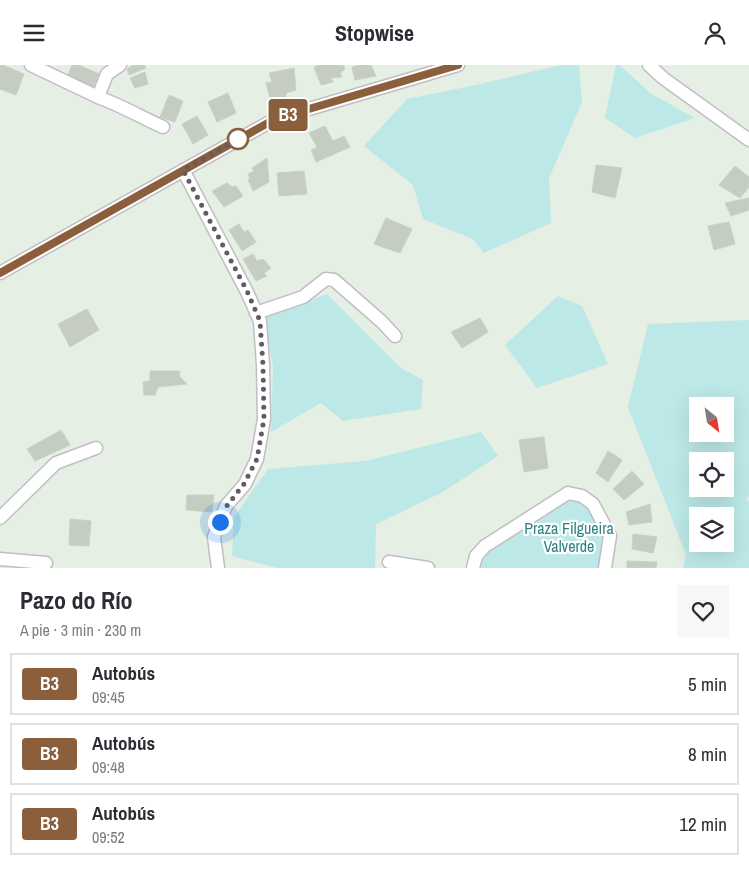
<!DOCTYPE html>
<html lang="es">
<meta charset="utf-8">
<style>
:root{--surface:#fff;--page:#f7f7f7;--text:#2b2b33;--muted:#7c7c81;--line:#e1e1e2}
body{margin:0;font-family:"Archivo Narrow",sans-serif;background:var(--page);color:var(--text);height:100vh;display:flex;flex-direction:column;font-size:19px;white-space:nowrap}
*{box-sizing:border-box;margin:0}
p{font-size:16px;color:var(--muted)}
.icon{flex:none;width:28px;height:28px;fill:none;stroke:currentColor;stroke-width:2;stroke-linecap:round;stroke-linejoin:round}
.map{position:relative;height:503px;overflow:hidden}
.drawer{display:flex;flex-direction:column;background:var(--surface);flex:1}
.drawer>*{flex:none}
.badge{padding:0 10px;border-radius:4px;font-size:18px;line-height:32px}
.needle{width:32px;rotate:150deg}
.fabs{position:absolute;left:689px;top:332px;display:grid;gap:10px}
.fabs a{display:grid;place-items:center;width:45px;height:45px;border-radius:0px;background:var(--surface);box-shadow:0 5px 20px #0002;font-size:25px}
.you{position:absolute;width:25px;height:25px;margin:-12px;border:4px solid #fff;border-radius:50%;background:#1a73e8;box-shadow:0 0 0 8px #1a73e833}
.map>.badge{position:absolute;translate:-50% -50%;box-shadow:0 0 0 2px #fff}
.round{display:grid;place-items:center;flex:none;width:52px;height:52px;border-radius:0px;background:var(--page)}
.overview{display:flex;align-items:center;justify-content:space-between;height:85px;padding:0 20px}
h1{font-size:24px;font-weight:700;line-height:38px}
ul{padding:0;list-style:none}
li{display:flex;align-items:center;gap:15px;height:62px;margin:0 10px 8px;padding:0 10px;border:2px solid var(--line);border-radius:0px}
li div{flex:1}
li b{display:block;font-size:19px}
li em{font-style:normal}
li .badge{min-width:55px;font-weight:700;text-align:center}
header{display:flex;justify-content:space-between;align-items:center;height:65px;padding:0 20px;background:var(--surface);font-size:22px;font-weight:700}
.map>svg:first-child{display:block}
.green{fill:#bde8e8;fill-rule:evenodd}
.building{fill:#c5cdc2;stroke:#c6d4c1}
.lines{fill:none;stroke-linecap:round;stroke-linejoin:round}
.minor-casing{stroke:#c2bdc5;stroke-width:15}
.minor{stroke:#fff;stroke-width:12}
.line-casing{stroke:#fff;stroke-width:11}
.line{stroke:#8b5e3c;stroke-width:8}
.walk{stroke:#605b65;stroke-width:5;stroke-dasharray:0 9}
.stop-dot{fill:#fff;stroke:#8b5e3c;stroke-width:2.5}
.labels{text-anchor:middle;stroke-width:4.5;stroke-linejoin:round;paint-order:stroke}
.park-label{font-size:16px;fill:#2f8287;stroke:#fff}
</style>
<header><svg class="icon" aria-label="menu" viewBox="0 0 24 24"><path d="M4 6h16M4 12h16M4 18h16"/></svg>Stopwise<svg class="icon" aria-label="person" viewBox="0 0 24 24"><circle cx="12" cy="8" r="4"/><path d="M4 21q1-7 8-7t8 7"/></svg></header>
<div class="map">
<svg width="749" height="503" viewBox="0 0 749 503">
<rect width="100%" height="100%" fill="#e5efe3"/>
<path class="green" d="M561 0H579L582 37 549 113 551 158 484 188 473 174 423 154 413 120 364 81 407 34 476 20Z
M616 0H620L650 28 695 53 635 73 605 53Z
M327 229 401 303 423 315 421 344 343 356 321 338 271 367 273 301 264 253Z
M558 231 582 241 608 299 537 323 505 280Z
M749 255V431L746 435 749 436V503H683L686 490 628 342 648 259ZM698 341H725V369H698ZM698 396H725V424H698ZM698 451H725V479H698Z
M481 367 498 391 441 428 376 459 375 503H277L232 491 234 452 268 404 365 396Z
M568 436H578L588 441 605 473 601 503H481L483 491Z"/>
<path class="building" d="M0 0H3L24 9 16 30 0 24Z
M72 0H79L99 9 92 24 67 12Z
M133 0H144L146 3 129 10 127 4Z
M320 0H343L345 4 340 8 342 12 331 13 333 17 321 20 314 2Z
M359 0H371L376 11 355 15 352 2Z
M294 3 296 25 286 28V33L271 36 266 18 272 17 269 8Z
M145 7 148 19 135 23 130 13Z
M228 28 236 48 217 57 208 37Z
M169 30 183 36 175 57 160 52Z
M197 51 208 70 193 79 182 59Z
M325 61 333 76 344 71 350 82 316 97 311 85 317 82 309 68Z
M267 93 269 117 253 126 248 115 250 113 248 109 254 106 252 103Z
M596 100 622 103 615 133 592 127Z
M735 101 749 112V122L740 133 719 120Z
M304 106 307 129 279 131 277 108Z
M227 118 232 122 236 121 243 131 224 142 212 126Z
M749 133V145L731 151 725 138Z
M386 153 412 164 400 188 374 179Z
M729 157 735 179 714 185 708 161Z
M239 159 244 167 248 165 256 177 242 186 229 165Z
M253 189 257 196 263 194 271 203 264 208 267 211 256 216 243 194Z
M87 244 99 265 70 282 58 259Z
M480 253 488 267 462 283 451 267Z
M150 306H180L179 311 187 319 158 322 155 330H144L143 317 150 316Z
M61 365 70 380 35 396 27 384Z
M544 372 548 403 524 407 519 375Z
M608 386 622 395 608 417 596 408Z
M632 406 644 419 624 435 613 424Z
M187 430H214L212 447 186 445Z
M650 439 652 457 629 460 626 447Z
M70 454 91 456 89 481 69 480Z
M633 469 657 472 653 488 632 484Z
M627 496 657 497 656 503H627Z"/>
<g class="lines">
<g class="minor-casing">
<path id="minor" d="M31 0 98 32 107 9 120 0
M649 0 663 13 749 75
M98 32C120 40 141 52 163 62
M183 105 247 227 260 256 263 300 264 354 257 394 245 419 226 441 214 472 218 503
M0 208 275 54 458 0
M256 248 303 232 326 214 334 215 382 257 395 271
M0 453 56 398 96 383
M0 494 46 498
M389 497 428 503
M473 503 476 491 485 481 568 428 582 431 593 439 610 471 605 503"/>
</g>
<use href="#minor" class="minor"/>
</g>
<g class="lines">
<g class="line-casing">
<path id="line" d="M0 208 275 54 458 0"/>
</g>
<use href="#line" class="line"/>
<path class="walk" d="M220 457 226 442 244 419 257 394 264 354 263 300 260 256 247 226 183 105 241 73 238 74"/>
</g>
<circle class="stop-dot" cx="238" cy="74" r="10"/>
<g class="labels">
<g class="park-label">
<text x="569" y="469">Praza Filgueira<tspan x="569" dy="18">Valverde</tspan></text>
</g>
</g>
</svg>
<div class="fabs">
<a><svg class="needle" viewBox="-14 -14 28 28"><path d="M0-13l5 13h-10z" fill="#e53935"/><path d="M0 13l5-13h-10z" fill="#7c7c81"/></svg></a>
<a><svg class="icon" aria-label="locate" viewBox="0 0 24 24"><circle cx="12" cy="12" r="6"/><path d="M12 2v4M12 18v4M2 12h4M18 12h4"/></svg></a>
<a><svg class="icon" aria-label="layers" viewBox="0 0 24 24"><path d="M12 4l9 5-9 5-9-5zM3 14l9 5 9-5"/></svg></a>
</div>
<div class="you" style="left:220px;top:457px"></div>
<b class="badge" style="left:288px;top:50px;background:#8b5e3c;color:#fff">B3</b>
</div>
<section class="drawer">
<div class="overview"><div><h1>Pazo do Río</h1><p>A pie · 3 min · 230 m</p></div><a class="round"><svg class="icon" aria-label="heart" viewBox="0 0 24 24"><path d="M12 20l-8-8c-3-5 5-10 8-4 3-6 11-1 8 4z"/></svg></a></div>
<ul>
<li><span class="badge" style="background:#8b5e3c;color:#fff">B3</span><div><b>Autobús</b><p>09:45</p></div><em>5 min</em></li>
<li><span class="badge" style="background:#8b5e3c;color:#fff">B3</span><div><b>Autobús</b><p>09:48</p></div><em>8 min</em></li>
<li><span class="badge" style="background:#8b5e3c;color:#fff">B3</span><div><b>Autobús</b><p>09:52</p></div><em>12 min</em></li>
</ul>
</section>
